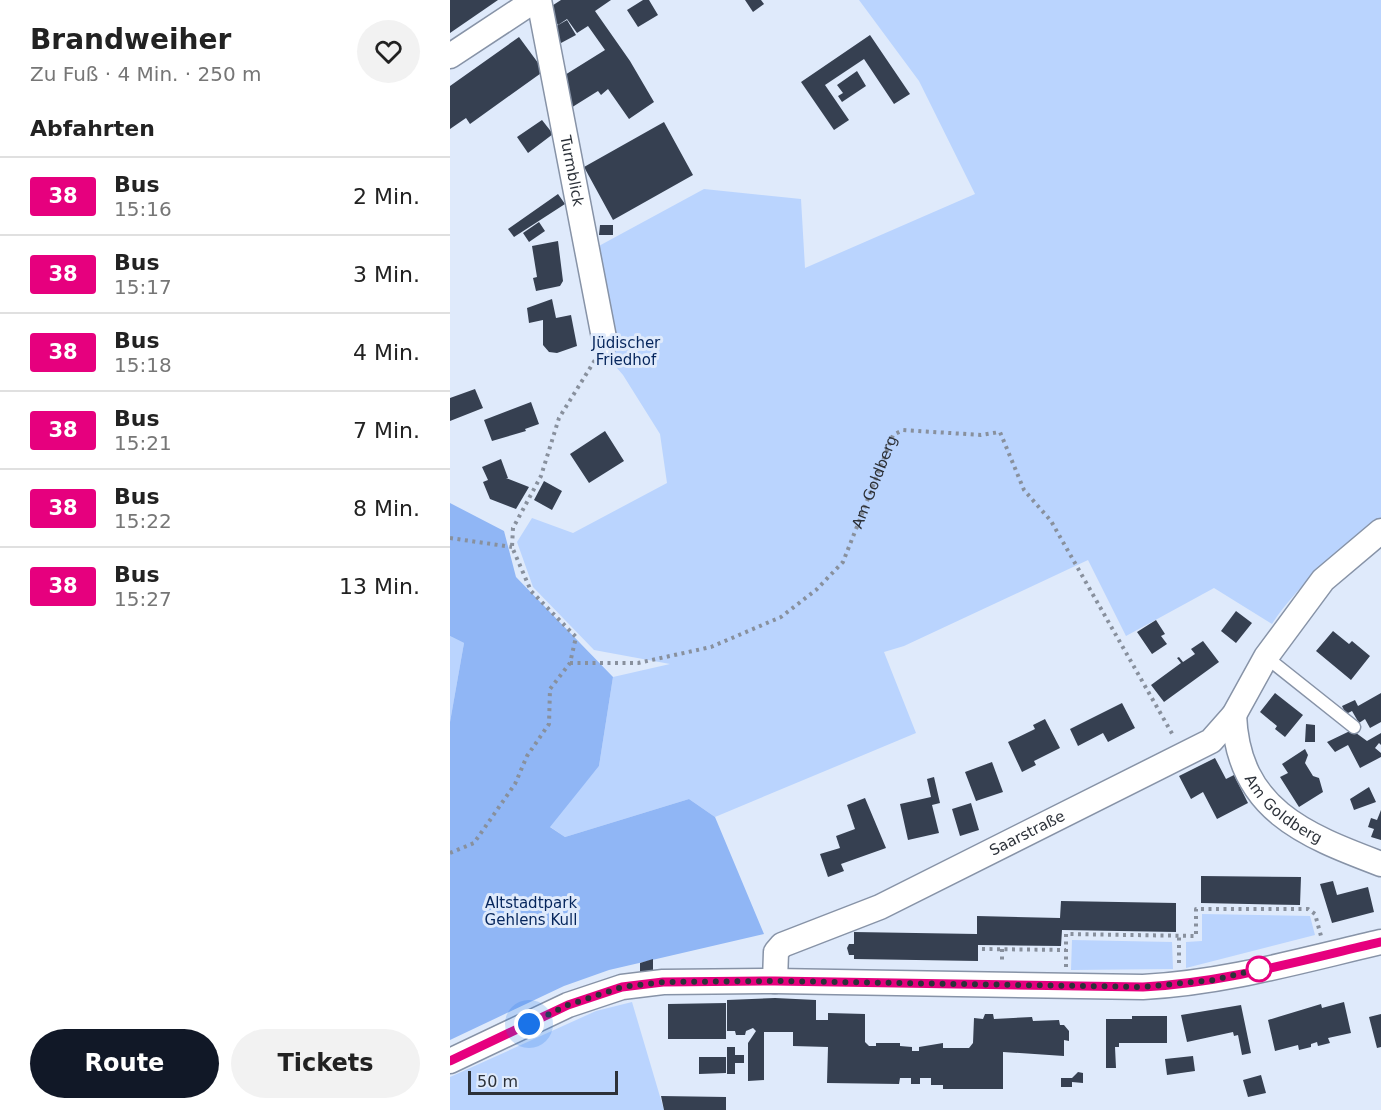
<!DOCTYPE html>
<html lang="de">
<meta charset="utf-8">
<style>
:root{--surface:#fff;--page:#f2f2f2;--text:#222;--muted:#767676;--line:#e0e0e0;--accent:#111827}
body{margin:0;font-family:"DejaVu Sans",sans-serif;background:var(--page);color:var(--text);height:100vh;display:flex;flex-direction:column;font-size:22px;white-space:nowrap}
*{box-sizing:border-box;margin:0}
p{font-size:20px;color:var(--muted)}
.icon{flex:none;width:33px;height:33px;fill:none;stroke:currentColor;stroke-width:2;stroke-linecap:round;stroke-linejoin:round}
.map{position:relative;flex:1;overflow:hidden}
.panel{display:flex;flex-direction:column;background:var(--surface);width:450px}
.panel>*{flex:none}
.badge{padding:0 12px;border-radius:4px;font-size:21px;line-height:39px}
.scale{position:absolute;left:18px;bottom:15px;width:150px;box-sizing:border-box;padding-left:6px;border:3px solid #2c3139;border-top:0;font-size:16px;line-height:21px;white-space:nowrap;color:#2c3139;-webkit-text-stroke:4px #dfeafb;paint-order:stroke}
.you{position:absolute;width:30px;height:30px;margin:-15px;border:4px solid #fff;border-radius:50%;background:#1a73e8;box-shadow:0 0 0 9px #1a73e833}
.map>.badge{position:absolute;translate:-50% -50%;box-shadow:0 0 0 3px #fff}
h2{padding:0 30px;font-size:22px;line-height:54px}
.round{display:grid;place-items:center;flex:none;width:63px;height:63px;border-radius:32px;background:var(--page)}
.summary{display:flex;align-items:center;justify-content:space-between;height:102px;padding:0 30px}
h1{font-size:28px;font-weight:700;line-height:45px}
.action{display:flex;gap:12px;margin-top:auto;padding:12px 30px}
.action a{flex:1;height:69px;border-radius:36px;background:var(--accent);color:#fff;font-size:24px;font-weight:700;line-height:69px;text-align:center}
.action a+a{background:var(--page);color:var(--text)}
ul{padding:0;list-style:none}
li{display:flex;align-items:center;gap:18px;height:78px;padding:0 30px;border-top:2px solid var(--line)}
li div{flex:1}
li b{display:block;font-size:22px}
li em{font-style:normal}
li .badge{min-width:66px;font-weight:700;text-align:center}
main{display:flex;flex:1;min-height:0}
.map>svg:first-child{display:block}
.green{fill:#bad4fe}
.forest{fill:#90b6f5}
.building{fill:#364051}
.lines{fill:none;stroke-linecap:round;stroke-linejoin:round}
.service-casing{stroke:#8793a7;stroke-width:15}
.minor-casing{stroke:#8793a7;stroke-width:27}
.path{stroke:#88909d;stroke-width:4;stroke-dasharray:3 4.5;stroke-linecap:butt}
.service{stroke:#fff;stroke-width:12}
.minor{stroke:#fff;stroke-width:24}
.line-casing{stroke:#fff;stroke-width:14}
.line{stroke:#e6007e;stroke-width:9}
.walk{stroke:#2c3139;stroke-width:6;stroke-dasharray:0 10.8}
.stop-dot{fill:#fff;stroke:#e6007e;stroke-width:3}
.labels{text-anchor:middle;stroke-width:6;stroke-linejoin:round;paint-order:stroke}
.street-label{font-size:15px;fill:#2c3139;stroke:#dfeafb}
.park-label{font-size:15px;fill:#06265c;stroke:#dfeafb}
</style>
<main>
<section class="panel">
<div class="summary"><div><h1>Brandweiher</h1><p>Zu Fuß · 4 Min. · 250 m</p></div><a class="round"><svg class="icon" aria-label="heart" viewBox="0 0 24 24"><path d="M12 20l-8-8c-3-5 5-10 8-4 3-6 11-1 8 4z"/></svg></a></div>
<h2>Abfahrten</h2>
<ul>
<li><span class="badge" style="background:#e6007e;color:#fff">38</span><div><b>Bus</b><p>15:16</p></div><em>2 Min.</em></li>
<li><span class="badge" style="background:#e6007e;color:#fff">38</span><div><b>Bus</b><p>15:17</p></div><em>3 Min.</em></li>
<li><span class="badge" style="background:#e6007e;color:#fff">38</span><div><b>Bus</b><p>15:18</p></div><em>4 Min.</em></li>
<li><span class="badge" style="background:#e6007e;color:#fff">38</span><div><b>Bus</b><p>15:21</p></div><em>7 Min.</em></li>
<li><span class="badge" style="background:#e6007e;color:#fff">38</span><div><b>Bus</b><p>15:22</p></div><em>8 Min.</em></li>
<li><span class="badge" style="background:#e6007e;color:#fff">38</span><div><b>Bus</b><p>15:27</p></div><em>13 Min.</em></li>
</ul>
<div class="action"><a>Route</a><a>Tickets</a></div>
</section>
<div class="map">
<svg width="931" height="1110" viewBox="0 0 931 1110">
<rect width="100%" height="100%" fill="#dfeafb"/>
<path class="green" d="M409 0H931V520C892 547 849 583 822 624L764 588 676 636 638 560 454 646 434 652 466 733 265 817 239 799 115 837 99 826 149 766 163 677 220 664 144 650 83 587 67 542 82 518 123 533 217 483 210 434 173 375 155 354 147 247 254 189 351 199 355 268 525 194 469 81Z
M0 636 14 643 0 722Z
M752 914 860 916 865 935 736 968V942L752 941Z
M622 940 722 942 723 969 621 970Z
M182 1002 214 1110H0V1077L146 1011Z"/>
<path class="forest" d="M0 503 54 531 66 577 163 677 149 766 100 827 115 837 239 799 265 817 314 934 159 970 114 986 0 1040V722L14 643 0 636Z"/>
<path class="building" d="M0 0H48L0 33Z
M111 0H161L145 11 180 61 204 102 179 119 158 89 151 95 148 91 116 111 110 78 155 50 138 26 127 33 117 19 108 25 97 9Z
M193 0H199L208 15 188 27 177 10Z
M295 0H311L314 4 303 12Z
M117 20 126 35 111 43 103 28Z
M420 35 460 94 444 104 414 59 375 85 399 120 384 130 351 82Z
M69 37 94 71 20 124 16 118 0 129V86Z
M407 71 416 86 392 102 388 96 393 93 387 85Z
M92 120 103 134 78 153 67 137Z
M214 122 243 175 163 220 134 167Z
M108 194 115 204 64 237 58 229Z
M89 222 95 231 79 242 73 233Z
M150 225H163V235H149Z
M108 241 113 281 110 286 86 291 83 278 87 277 82 246Z
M102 299 106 318 121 315 127 346 107 353 99 352 93 345V320L79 323 77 308Z
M25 389 33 408 0 421V398Z
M81 402 89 424 75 429 76 431 42 441 34 420Z
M155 431 174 461 139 483 120 454Z
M51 459 58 478H56L79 487 66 509 40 499 33 482 38 480 32 467Z
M94 481 112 491 102 510 84 500Z
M786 611 802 623 786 643 771 631Z
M706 620 715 634 711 636 717 644 702 654 687 632Z
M883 631 899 644 902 641 920 656 901 680 866 651Z
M753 641 769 662 714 702 701 685 731 663 727 658 729 657 733 662 745 654 741 649Z
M825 693 853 715 835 737 825 729 827 726 810 712Z
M931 693V722L920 728 915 719 909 723 902 711 896 714 892 706 905 700 908 706Z
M672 703 685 728 658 742 653 733 628 746 620 729Z
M595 719 610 748 584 761 586 765 572 772 558 742 585 729 583 725Z
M856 724 865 725V742H855Z
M902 730 917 741 931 733V745L929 743 925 748 931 753V757L910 768 898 745 885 752 877 742Z
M855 749 858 755 855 763 863 776 869 778 873 792 849 807 830 777 838 773 832 764Z
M765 758 776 779 784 775 798 803 767 819 753 792 741 799 729 776Z
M542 762 553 792 526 801 515 772Z
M484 777 490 803 482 805 489 833 458 840 450 804 481 797 477 779Z
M919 787 926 802 904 810 900 799Z
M415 798 436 848 391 864 394 871 378 877 370 854 390 848 386 836 405 829 397 805Z
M521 803 529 830 510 836 502 809Z
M931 810V840L921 837 924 829 918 827 921 818 927 820Z
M751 876 851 877 850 905 751 903Z
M883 881 887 895 918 887 924 912 882 923 870 884Z
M611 901 726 903V932L612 930 611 946 528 945V961L404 959V955H399L397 948 399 944H404V932L527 934V916L610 918Z
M203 959V972L190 973V963Z
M325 998 366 1000V1020H378V1013L415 1014V1042L419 1046H426V1043H450V1046L462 1047V1051H469V1047L493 1043V1048H519L523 1043 524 1018 533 1019 535 1014H543L544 1019 582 1017 583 1021 609 1020 610 1025H614L619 1031V1041L614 1040V1056L553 1052V1089H493V1085H481V1078H470V1084H461V1078H450L449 1084 377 1083 378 1047 343 1046V1032H314V1080L298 1081V1043L306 1031 303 1028 296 1031 295 1035H286L285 1031H277V1000Z
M894 1002 901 1033 878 1038 880 1043 868 1046 867 1042 861 1044V1047L849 1050 848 1045 825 1051 818 1020 871 1004 872 1008Z
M276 1003V1039H218V1004Z
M791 1005 801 1053 792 1055 788 1035 784 1036 783 1032 737 1042 731 1015Z
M931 1014V1047L927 1048 919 1017Z
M682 1016H717V1043H669V1047H665L666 1068H656V1019H682Z
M277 1047H285V1055H294V1063H285V1074H277Z
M743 1056 745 1071 717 1075 715 1059Z
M249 1057H276V1073L249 1074Z
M628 1072 633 1073V1083L622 1082V1087H611V1078H622Z
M811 1075 816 1093 798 1097 793 1080Z
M211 1096 276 1097V1110H214Z"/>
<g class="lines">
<g class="service-casing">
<path id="service" d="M816 657 904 727"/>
</g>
<g class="minor-casing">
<g id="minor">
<path id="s2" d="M89 0 155 343"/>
<path d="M0 56 85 0"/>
<path id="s3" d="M784 715C788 809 854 835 931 864"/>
<path id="s4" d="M325 981 326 952 332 945 430 907 761 741 784 715 816 657 873 580 931 531"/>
<path d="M0 1061 118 1005 172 987 213 982 325 981 693 987C774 983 853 960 931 942"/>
</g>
</g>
<g class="path">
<path d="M0 538 62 547"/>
<path id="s1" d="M120 663H188L261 647 331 617 366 590 393 562 443 435 453 430 531 435 550 432 574 490 601 521 724 737"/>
<path d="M0 853 24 843 65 784 77 756 99 724 100 689 120 663 126 637 81 591 62 547 63 528 91 476 109 418 145 360"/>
<path d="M532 949 616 950"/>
<path d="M552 949V963"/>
<path d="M729 963V936"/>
<path d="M616 967V934L746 936V909H858L865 914 871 936"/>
</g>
<use href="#service" class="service"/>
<use href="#minor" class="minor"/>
</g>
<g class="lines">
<g class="line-casing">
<path id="line" d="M0 1061 118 1005 172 987 213 982 325 981 693 987C774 983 853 960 931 942"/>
</g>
<use href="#line" class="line"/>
<path class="walk" d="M79 1024 118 1005 172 987 213 982 325 981 693 987 764 980 809 969"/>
</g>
<circle class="stop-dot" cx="809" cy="969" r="12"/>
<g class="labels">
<g class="street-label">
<text dy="5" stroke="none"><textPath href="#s2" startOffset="174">Turmblick</textPath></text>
<text dy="5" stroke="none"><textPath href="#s1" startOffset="388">Am Goldberg</textPath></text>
<text dy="5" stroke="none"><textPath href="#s3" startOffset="112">Am Goldberg</textPath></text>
<text dy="5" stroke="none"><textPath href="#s4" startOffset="308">Saarstraße</textPath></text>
</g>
<g class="park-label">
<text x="176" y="348">Jüdischer<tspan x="176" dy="17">Friedhof</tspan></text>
<text x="81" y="908">Altstadtpark<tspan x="81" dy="17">Gehlens Kull</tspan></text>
</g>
</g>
</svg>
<div class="scale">50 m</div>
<div class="you" style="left:79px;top:1024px"></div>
</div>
</main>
